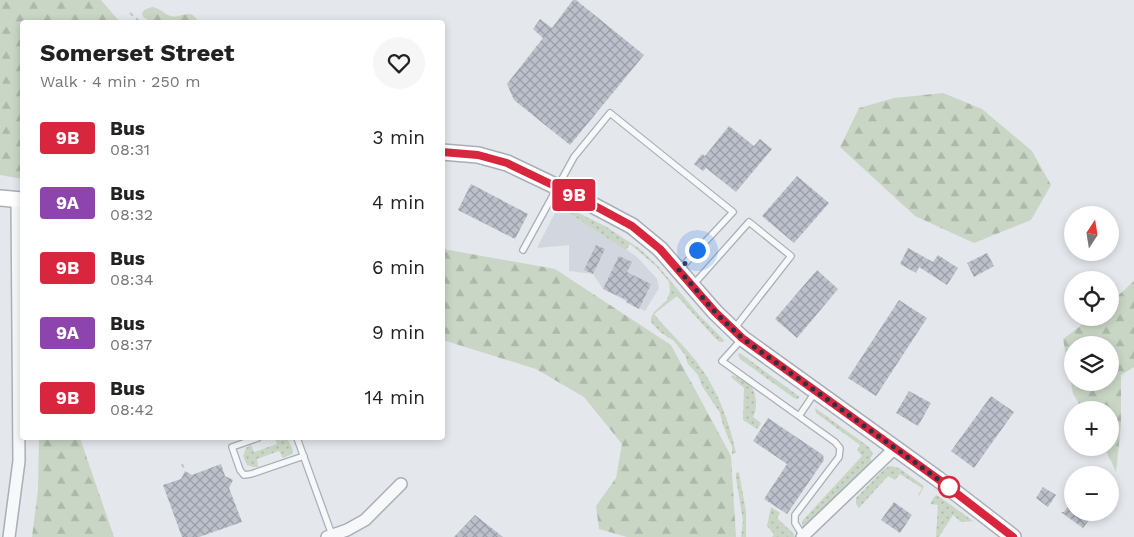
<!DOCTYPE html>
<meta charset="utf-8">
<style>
:root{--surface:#fff;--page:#f6f6f6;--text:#222;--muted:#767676}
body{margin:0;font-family:"Work Sans",sans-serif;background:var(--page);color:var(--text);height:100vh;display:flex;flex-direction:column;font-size:19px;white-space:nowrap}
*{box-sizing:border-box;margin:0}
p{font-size:16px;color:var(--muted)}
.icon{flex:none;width:28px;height:28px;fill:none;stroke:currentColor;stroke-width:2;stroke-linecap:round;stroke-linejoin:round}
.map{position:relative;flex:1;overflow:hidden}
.sheet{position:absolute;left:20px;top:20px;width:425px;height:420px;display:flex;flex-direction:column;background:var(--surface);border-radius:5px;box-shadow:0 2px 8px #0003}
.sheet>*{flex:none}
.badge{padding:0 10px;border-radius:4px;font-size:18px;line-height:32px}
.needle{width:32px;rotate:12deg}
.tools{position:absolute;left:1064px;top:206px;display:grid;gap:10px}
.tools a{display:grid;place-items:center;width:55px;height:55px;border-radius:50%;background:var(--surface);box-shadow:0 2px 8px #0003;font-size:25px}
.you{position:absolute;width:25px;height:25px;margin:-12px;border:4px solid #fff;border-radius:50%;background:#1a73e8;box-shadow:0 0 0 8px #1a73e833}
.map>.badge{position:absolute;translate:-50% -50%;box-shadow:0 0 0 2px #fff}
.round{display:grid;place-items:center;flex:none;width:52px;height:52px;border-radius:26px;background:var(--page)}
.overview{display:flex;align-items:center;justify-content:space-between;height:85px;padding:0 20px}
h1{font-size:24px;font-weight:700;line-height:38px}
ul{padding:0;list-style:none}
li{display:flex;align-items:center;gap:15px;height:65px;padding:0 20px}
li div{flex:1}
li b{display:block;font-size:19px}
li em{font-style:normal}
li .badge{min-width:55px;font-weight:700;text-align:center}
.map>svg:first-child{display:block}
.built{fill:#d2d6de}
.grass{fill:url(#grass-dots)}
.forest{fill:url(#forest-firs);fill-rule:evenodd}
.building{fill:url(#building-cross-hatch)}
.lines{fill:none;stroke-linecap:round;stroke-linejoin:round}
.lane-casing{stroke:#a9aeb7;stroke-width:8}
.street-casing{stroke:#a9aeb7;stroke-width:14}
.secondary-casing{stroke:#a9aeb7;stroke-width:18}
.path{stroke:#c2c5cb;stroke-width:2;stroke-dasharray:4 4;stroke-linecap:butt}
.lane{stroke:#f7f8fa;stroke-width:5.5}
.street{stroke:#f7f8fa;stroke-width:11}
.secondary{stroke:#fff;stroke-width:15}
.line-casing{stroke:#fff;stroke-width:11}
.line{stroke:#d7263d;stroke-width:8}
.walk{stroke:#2b3445;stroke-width:5;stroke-dasharray:0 9}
.stop-dot{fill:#fff;stroke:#d7263d;stroke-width:2.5}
</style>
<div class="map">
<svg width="1134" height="537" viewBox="0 0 1134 537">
<defs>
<pattern id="grass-dots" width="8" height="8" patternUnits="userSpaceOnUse" patternTransform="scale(1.25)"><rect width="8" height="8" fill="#c9d6c5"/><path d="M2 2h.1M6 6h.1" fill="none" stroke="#adb8ab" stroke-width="1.8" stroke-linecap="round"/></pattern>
<pattern id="forest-firs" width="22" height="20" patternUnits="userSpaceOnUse" patternTransform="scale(1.25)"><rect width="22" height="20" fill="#c9d6c5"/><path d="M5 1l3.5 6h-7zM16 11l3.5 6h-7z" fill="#adb8ab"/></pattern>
<pattern id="building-cross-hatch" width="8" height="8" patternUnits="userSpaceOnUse" patternTransform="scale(1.25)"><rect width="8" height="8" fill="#bbc0ca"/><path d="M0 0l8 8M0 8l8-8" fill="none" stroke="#989da6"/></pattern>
</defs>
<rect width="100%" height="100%" fill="#e4e7ec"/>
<path class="built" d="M557 209 569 213 608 237 637 257 657 279 659 288 645 311 603 289 593 274 569 271V245L537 248Z"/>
<path class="grass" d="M560 204 605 226 640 249 658 266 699 315 725 341 720 342 716 339 677 296 654 314C667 330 683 344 696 361 717 388 729 420 736 453L732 454V447L723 425 720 413 702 386 698 375 688 364 685 355 674 341 660 332 651 322V318L654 312 667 300 670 291 669 282 657 267 630 244 626 250 569 213 557 209Z
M740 353 800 397 797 399 794 398 740 359 738 355Z
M733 375C747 383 754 383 756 401 756 408 756 411 753 417L761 423 757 429 743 420 744 388 731 377Z
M815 408 869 447 873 454 870 459 872 461 804 529 802 524 803 520 862 456 857 450 860 445 816 413Z
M275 438H287L293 450 292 454 283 458 279 451 257 459 258 467H253L247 465 243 456 246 448 251 445 254 452 277 444Z
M890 466 899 468 924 486 919 496 918 495 922 488 900 474 895 480 888 476 859 508 856 504V498L884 469Z
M739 472 746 512V537H741L743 521 736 478V473Z
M937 495 973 521 961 522 953 515 939 537H936L938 505 930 504 934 497Z
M771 507 780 513 777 518 792 532 795 537H772L774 534 767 526Z"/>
<path class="forest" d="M0 0H101L120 22H22V179L0 175Z
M152 7C160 8 163 13 170 16 180 20 191 6 198 22H152L143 17 142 14 144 10Z
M943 93 982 109 1032 151 1051 185 1031 220 974 243 915 216 840 147 859 108 894 98Z
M443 249 555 269 671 345 731 456 736 537H627L599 529 596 506 616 478 622 444 584 397 536 369 443 340Z
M1134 281V367L1121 375V425L1116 472 1105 448H1110V410H1083L1073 394 1063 339 1091 318H1110V303ZM1072 345H1110V382H1072Z
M39 438H80L114 537H32L38 490Z"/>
<path class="building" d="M573 0H576L644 55 570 145 514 100 507 84 543 38 533 29 540 19 552 28Z
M729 126 754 146 760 139 772 149 736 192 706 168 703 171 694 164 702 154 705 156Z
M797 176 829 203 794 243 762 216Z
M471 184 528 214 515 239 458 210Z
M596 245 605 249 593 274 584 270Z
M908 248 933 262 938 255 958 268 947 285 919 267 916 273 900 264Z
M987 253 994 266 974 277 967 263Z
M619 256 632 262 627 272 651 284 639 309 626 302 627 300 603 289Z
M817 270 838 289 797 338 775 319Z
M899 300 927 318 876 396 848 378Z
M909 391 931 403 918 426 896 413Z
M991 396 1014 412 974 468 951 451Z
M768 418 823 455 824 460 787 514 764 499 787 464 753 441Z
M221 464 225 476 233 480 229 488 242 522 199 537H182L163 485 181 479 185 471 192 475Z
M1043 487 1056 495 1048 507 1036 498Z
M1072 501V512H1095L1083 528 1061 512H1064Z
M894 502 912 515 900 533 881 520Z
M475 515 503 537H454Z"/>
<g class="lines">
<g class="lane-casing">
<path id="lane" d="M523 250 574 157 610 113 733 212 679 270
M693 285 749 222 791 256 734 329
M741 340 722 361 835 442 840 448 839 457 795 515V523L803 536
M799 416 816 391
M258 438 232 447 240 470 244 475 251 474 304 456
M297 438 332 535"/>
</g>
<g class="street-casing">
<path id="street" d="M9 537 19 461 17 200
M327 537 347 530 365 520 401 484
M802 537 895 448"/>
</g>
<g class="secondary-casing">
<path id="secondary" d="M442 152 478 155 507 163 570 193 632 226 660 249 715 312 742 338 938 479 1013 537
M0 198 22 200"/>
</g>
<path class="path" d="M130 13 140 22
M182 464 185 471"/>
<use href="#lane" class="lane"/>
<use href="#street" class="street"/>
<use href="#secondary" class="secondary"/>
</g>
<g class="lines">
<g class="line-casing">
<path id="line" d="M442 152 478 155 507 163 582 199 632 226 660 249 715 312 742 338 938 479 1013 537"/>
</g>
<use href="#line" class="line"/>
<path class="walk" d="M697 250 679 270 715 312 742 338 949 487"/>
</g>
<circle class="stop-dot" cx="949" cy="487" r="10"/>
</svg>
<div class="tools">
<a><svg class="needle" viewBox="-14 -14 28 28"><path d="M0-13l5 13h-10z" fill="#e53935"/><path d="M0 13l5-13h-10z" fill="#767676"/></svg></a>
<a><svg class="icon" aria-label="locate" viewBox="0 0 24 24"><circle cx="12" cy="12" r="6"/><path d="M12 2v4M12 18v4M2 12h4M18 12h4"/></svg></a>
<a><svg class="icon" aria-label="layers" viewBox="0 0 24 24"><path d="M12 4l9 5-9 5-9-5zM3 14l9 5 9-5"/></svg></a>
<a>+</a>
<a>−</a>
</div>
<div class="you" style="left:697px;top:250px"></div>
<b class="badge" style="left:574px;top:195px;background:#d7263d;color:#fff">9B</b>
<section class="sheet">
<div class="overview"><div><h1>Somerset Street</h1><p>Walk · 4 min · 250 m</p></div><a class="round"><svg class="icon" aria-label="heart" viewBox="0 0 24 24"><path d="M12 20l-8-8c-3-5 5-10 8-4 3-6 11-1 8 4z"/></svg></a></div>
<ul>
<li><span class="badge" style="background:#d7263d;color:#fff">9B</span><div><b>Bus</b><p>08:31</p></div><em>3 min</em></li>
<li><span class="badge" style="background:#8e44ad;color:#fff">9A</span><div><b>Bus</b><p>08:32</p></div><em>4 min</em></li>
<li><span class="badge" style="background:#d7263d;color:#fff">9B</span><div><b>Bus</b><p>08:34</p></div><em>6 min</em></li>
<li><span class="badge" style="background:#8e44ad;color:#fff">9A</span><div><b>Bus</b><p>08:37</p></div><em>9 min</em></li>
<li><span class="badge" style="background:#d7263d;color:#fff">9B</span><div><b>Bus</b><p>08:42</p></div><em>14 min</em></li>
</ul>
</section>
</div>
